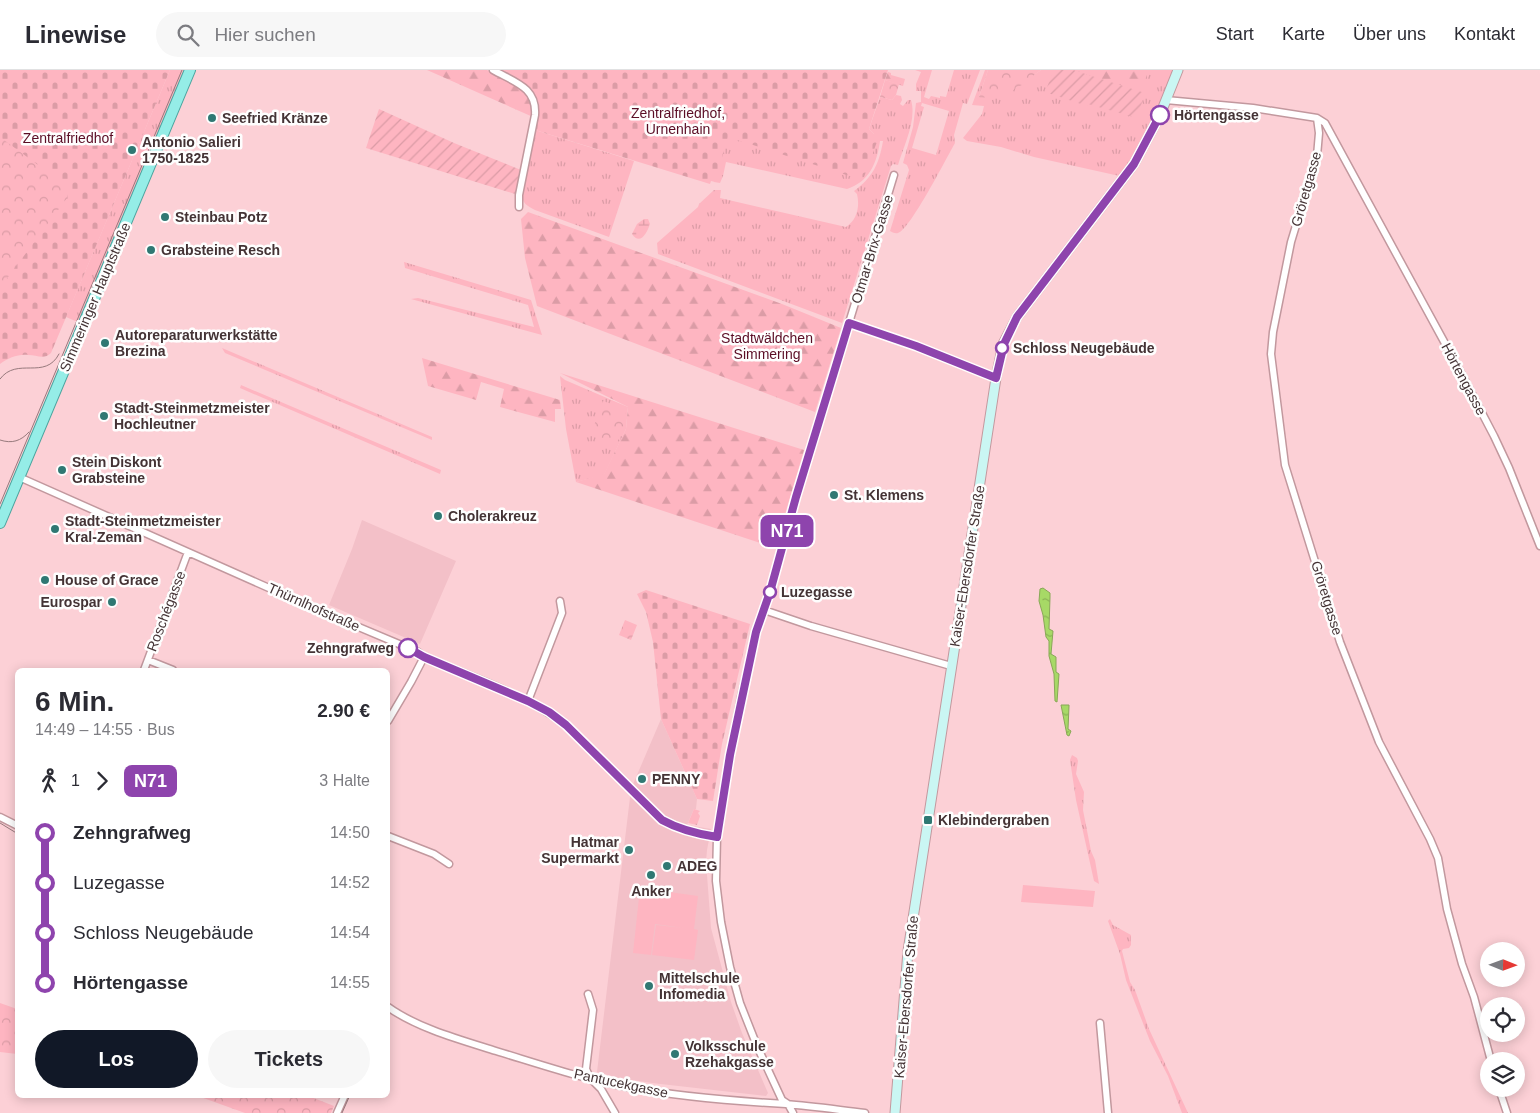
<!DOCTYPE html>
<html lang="de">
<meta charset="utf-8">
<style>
:root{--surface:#fff;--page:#f7f7f7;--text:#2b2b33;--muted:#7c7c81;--line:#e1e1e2;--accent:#111827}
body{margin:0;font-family:Arial,sans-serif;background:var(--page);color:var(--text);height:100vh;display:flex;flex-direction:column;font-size:19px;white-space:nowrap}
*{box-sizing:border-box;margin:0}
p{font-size:16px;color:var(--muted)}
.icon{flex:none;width:28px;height:28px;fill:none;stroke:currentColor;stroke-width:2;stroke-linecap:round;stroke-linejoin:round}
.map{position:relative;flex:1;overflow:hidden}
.drawer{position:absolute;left:15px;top:598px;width:375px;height:430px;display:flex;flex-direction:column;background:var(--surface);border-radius:8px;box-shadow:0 2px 12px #0003}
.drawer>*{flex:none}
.badge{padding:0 10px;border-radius:8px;font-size:18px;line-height:32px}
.needle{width:32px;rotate:91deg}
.tools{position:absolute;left:1480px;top:872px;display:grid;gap:10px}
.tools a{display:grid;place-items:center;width:45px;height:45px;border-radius:50%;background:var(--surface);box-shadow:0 2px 12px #0003;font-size:25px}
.map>.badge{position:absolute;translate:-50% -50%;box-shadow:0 0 0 2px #fff}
.legs{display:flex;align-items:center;gap:8px;height:55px;padding:0 20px;font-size:16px}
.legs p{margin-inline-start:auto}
.summary{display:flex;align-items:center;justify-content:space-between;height:85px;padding:0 20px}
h1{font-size:28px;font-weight:700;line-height:38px}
.button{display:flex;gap:10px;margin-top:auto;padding:10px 20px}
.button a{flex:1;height:58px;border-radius:30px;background:var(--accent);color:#fff;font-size:20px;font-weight:700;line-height:58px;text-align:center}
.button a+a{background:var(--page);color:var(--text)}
ul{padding:0 20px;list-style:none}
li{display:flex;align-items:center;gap:18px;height:50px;font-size:19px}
li i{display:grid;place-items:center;width:8px;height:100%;margin:0 6px;background:currentColor}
li i::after{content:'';width:12px;height:12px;margin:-6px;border:4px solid;border-radius:50%;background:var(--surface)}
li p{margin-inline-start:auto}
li:first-child i{background:linear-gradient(#0000 50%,currentColor 0)}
li:last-child i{background:linear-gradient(currentColor 50%,#0000 0)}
header{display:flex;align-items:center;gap:30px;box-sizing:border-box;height:70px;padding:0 25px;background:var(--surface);border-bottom:1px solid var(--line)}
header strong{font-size:24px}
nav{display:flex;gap:28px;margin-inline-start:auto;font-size:18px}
.search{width:350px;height:45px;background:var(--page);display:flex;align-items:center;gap:12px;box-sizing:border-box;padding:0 18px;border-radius:28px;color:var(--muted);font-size:19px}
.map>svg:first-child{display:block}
.built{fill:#f3c0c8}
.grass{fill:url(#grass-tufts);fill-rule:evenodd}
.forest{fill:url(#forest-firs)}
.wetland{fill:url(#wetland-marsh)}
.cemetery{fill:url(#cemetery-stones)}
.park{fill:url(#park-crowns)}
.garden{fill:url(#garden-furrows)}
.pitch{fill:#feb5c1}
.water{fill:url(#water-ripples);stroke:#89a757}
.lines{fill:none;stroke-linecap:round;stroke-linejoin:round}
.minor-casing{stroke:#c2989e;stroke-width:9}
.secondary-casing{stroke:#c2989e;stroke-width:11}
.primary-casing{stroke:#4ba49e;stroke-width:12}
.minor{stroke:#fff;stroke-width:6}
.secondary{stroke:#caf6f3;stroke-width:9}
.primary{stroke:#95ede7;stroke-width:10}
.tram{stroke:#977a7d;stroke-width:1}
.line-1-casing{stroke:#fff;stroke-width:11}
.line-1{stroke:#8e44ad;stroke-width:8}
.stop-1-dot{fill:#fff;stroke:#8e44ad;stroke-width:2.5}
.poi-dot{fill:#307873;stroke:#fefefe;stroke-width:2}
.labels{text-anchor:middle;stroke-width:5;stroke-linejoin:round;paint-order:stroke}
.park-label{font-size:14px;fill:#5b0d25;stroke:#fefefe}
.stop-label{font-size:14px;font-weight:bold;fill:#443335;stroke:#fefefe;text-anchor:start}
.poi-label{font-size:14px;font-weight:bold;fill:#443335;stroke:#fefefe;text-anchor:start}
.street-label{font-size:14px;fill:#443335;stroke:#fefefe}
</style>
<header>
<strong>Linewise</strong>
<div class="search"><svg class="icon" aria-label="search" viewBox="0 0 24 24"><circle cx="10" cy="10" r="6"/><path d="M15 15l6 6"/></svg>Hier suchen</div>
<nav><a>Start</a><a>Karte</a><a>Über uns</a><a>Kontakt</a></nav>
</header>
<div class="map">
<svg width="1540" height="1043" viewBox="0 0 1540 1043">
<defs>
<pattern id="grass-tufts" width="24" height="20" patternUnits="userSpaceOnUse" patternTransform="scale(1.25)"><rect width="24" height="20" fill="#feb5c1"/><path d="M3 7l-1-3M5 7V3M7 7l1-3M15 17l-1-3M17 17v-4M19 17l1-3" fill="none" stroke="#db9ca6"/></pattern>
<pattern id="forest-firs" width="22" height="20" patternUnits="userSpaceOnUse" patternTransform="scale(1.25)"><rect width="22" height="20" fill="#feb5c1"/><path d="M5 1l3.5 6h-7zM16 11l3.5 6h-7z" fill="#db9ca6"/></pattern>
<pattern id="wetland-marsh" width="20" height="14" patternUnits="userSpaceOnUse" patternTransform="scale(1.25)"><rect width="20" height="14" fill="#feb5c1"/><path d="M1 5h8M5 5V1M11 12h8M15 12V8" fill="none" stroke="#db9ca6"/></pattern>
<pattern id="cemetery-stones" width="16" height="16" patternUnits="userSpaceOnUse" patternTransform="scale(1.25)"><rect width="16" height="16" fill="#feb5c1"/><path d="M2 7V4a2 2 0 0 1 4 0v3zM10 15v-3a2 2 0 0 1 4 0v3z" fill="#db9ca6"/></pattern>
<pattern id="park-crowns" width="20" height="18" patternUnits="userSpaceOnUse" patternTransform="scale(1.25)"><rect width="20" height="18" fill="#feb5c1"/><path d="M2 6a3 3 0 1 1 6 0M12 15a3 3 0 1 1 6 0" fill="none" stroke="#db9ca6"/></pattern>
<pattern id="garden-furrows" width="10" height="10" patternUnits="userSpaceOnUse" patternTransform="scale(1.25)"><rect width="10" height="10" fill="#feb5c1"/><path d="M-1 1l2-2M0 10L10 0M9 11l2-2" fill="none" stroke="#db9ca6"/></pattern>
<pattern id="water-ripples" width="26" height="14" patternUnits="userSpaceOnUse" patternTransform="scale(1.25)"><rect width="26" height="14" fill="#a7d966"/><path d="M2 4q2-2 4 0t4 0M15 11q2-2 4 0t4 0" fill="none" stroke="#8ab155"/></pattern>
</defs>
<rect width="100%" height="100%" fill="#fcd0d6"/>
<path class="built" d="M362 450 456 491 420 574 329 535 352 479Z
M661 649 697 729 696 739H694L687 755 711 759 707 780 706 792 711 858 731 932 742 963 768 1023 766 1026 652 1013 619 1008 597 1002 631 719Z"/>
<path class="grass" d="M170 0H186L80 253 66 247Z
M915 0H932L924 27 929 29 931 26 940 28V26L946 27 954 0H980L967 34 963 33 954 65 955 73C947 87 910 160 898 163 895 164 892 162 890 161L909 100 907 95 903 93 913 57 916 33 921 32V21H916V14L921 2ZM922 33 949 41 936 85 912 78 924 37 921 36Z
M985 0H988L979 27 1015 18 1041 0H1178L1166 30 1124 107 1034 87 1001 77 967 71 963 68 982 44 984 36 972 35Z
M896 25 901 26 902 30 900 34 903 36 908 30H911C917 50 904 75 898 95L893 94 891 96 842 253 658 184 657 173 698 137 699 134 714 120H721L720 128 846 157C857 150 860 137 857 124L854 121C873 107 879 94 883 71H880C877 93 869 112 847 119L726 92 723 106 720 113 714 112 727 65 874 64 869 59 880 27 892 30Z
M535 60 634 91 609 167 535 140C527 136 522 133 522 124Z
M404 192 531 230 542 265 411 229 418 228 534 257 528 235 405 198Z
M222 278 432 367V370L225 283Z
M560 306 565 310 628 337 626 359 604 405 576 412 566 359Z
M241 315 441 400 440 404 240 318Z
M1072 685 1077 688 1078 691 1076 704 1084 722 1083 740 1091 781 1095 790 1099 814 1094 811 1076 730 1070 690Z
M694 739 700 741 698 743 700 746 697 755 688 753Z
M1110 849 1113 855 1131 865V875L1129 878 1123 879 1122 881 1130 912 1135 920 1149 959 1188 1043H1182L1168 1006 1150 971 1126 910 1120 884 1108 851Z"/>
<path class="forest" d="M427 0H487L529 23 533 36V47Z
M1073 0H1149L1140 22Z
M888 2 891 3V5L905 9 903 16 885 10Z
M528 142 782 234 841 258 815 342 537 236 525 188 521 149Z
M422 288 560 330 561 339H555V352L500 337 504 319 481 312 476 330 428 316Z
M560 303 804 380 775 478 576 412 604 404 626 359 628 337Z"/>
<path class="wetland" d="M644 149H648L650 154C647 163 640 176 632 164L637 154Z"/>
<path class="cemetery" d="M0 0H170L51 283C44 290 37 285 28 285 18 284 8 288 0 294Z
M497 0H888L869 59 874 64 875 69H878L864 107 856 108 728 67 715 112 711 111 710 114 535 60C536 53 540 45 539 37 538 16 513 9 497 0Z
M646 520 750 554 722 674 713 731 697 729 661 649 653 572 646 542 637 524Z"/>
<path class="park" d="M988 0H1041L1034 5 1032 11 1015 18 1011 23 981 28 979 27Z
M885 10 899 14 896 25 892 30 880 27Z
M0 67 68 117 69 120 67 128 0 218Z
M603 331 626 339 625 358 616 374 591 364Z
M625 550 637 555 631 570 619 565Z
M0 933 17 939V984L0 982Z
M195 1025H306L334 1036 331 1043H245Z"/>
<path class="garden" d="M1054 0H1073L1145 23 1137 48 1088 34 1087 36 1045 22Z
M379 39 454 73 521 100 515 124 366 78Z"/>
<path class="pitch" d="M1023 815 1095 821 1093 837 1021 832Z
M640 818 698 826 694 859 698 860 694 890 652 885 656 855 684 858 655 854 651 885 633 883Z"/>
<path class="water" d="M1043 518 1050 523V527L1049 559 1053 561 1051 584 1056 587V602L1059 604 1057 632 1055 631 1054 604 1049 586V571L1046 567 1043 545 1039 531 1040 519Z
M1061 635H1069V636L1068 659 1071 661 1069 666 1067 665Z"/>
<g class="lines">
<g class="minor-casing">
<path id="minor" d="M493 0C514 12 537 17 535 45L519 125V137
M1166 30 1253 38 1317 48 1325 53 1460 301 1494 366 1509 398 1540 476
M1317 48 1319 63 1317 86 1291 172 1273 262 1271 284 1285 395 1340 572 1379 672 1430 769 1438 788 1447 839 1462 894 1474 927 1491 991
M849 253 916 276 996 308
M19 407 323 542 418 582 424 587C472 607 524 624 566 655L662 750C680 760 697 764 717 767
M764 540 811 556 951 596
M148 590 173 600
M144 600 188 482
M528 631 562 543 560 531
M388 651 411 612 424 587
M0 747 18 756
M388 766 434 784 449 794
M588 924 593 940 586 999 590 1008 601 1019 615 1043
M388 937C417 958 461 970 496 981 539 994 583 1009 627 1017 680 1027 733 1031 786 1034 812 1036 839 1040 865 1043
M1100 953 1108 1043
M1499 1019 1507 1043
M337 1043 345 1025
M793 1043 788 1034 782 1030 757 976 740 933 730 897 721 852 716 811 717 767 730 685 741 627 759 553 770 522 796 427 894 105"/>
</g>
<g class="secondary-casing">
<path id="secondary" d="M895 1043 908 881 996 308 1003 274 1017 247 1134 94 1160 45 1178 0"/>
</g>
<g class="primary-casing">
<path id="primary" d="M0 453 190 0"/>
</g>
<use href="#minor" class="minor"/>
<use href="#secondary" class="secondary"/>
<use href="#primary" class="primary"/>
<path class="tram" d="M0 309C17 286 45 311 59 284
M0 370C12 374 21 371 29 362
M0 434 182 0
M0 753 18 764
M342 1043 350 1025"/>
</g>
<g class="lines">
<g class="line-1-casing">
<path id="line-1" d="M408 578 424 587 528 631 549 642 566 655 662 750C680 760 697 764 717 767L730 685 756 562 770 522 796 427 849 253 916 276 996 308 1004 274 1017 247 1134 94 1160 45"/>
</g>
<use href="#line-1" class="line-1"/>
</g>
<g class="stop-1-dot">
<circle cx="1160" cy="45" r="9"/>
<circle cx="1002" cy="278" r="6"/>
<circle cx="770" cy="522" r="6"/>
<circle cx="408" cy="578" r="9"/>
</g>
<g class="poi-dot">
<circle cx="212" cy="48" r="5"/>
<circle cx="132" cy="80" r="5"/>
<circle cx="165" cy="147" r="5"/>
<circle cx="151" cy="180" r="5"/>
<circle cx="105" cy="273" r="5"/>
<circle cx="104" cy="346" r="5"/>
<circle cx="62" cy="400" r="5"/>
<circle cx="834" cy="425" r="5"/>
<circle cx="438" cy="446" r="5"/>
<circle cx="55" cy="459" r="5"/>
<circle cx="45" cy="510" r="5"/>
<circle cx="112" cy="532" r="5"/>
<circle cx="642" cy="709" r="5"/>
<rect x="923" y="745" width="10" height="10" rx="2.5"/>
<circle cx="629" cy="780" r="5"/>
<circle cx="667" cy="796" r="5"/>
<circle cx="651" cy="805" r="5"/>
<circle cx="649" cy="916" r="5"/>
<circle cx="675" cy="984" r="5"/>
</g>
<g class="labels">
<g class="park-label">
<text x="678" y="48">Zentralfriedhof,<tspan x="678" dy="16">Urnenhain</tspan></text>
<text x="68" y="73">Zentralfriedhof</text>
<text x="767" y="273">Stadtwäldchen<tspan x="767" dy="16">Simmering</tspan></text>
</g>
<g class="stop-label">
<text x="1174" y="50">Hörtengasse</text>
<text x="1013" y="283">Schloss Neugebäude</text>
<text x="781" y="527">Luzegasse</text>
<text x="394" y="583" text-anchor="end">Zehngrafweg</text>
</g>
<g class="poi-label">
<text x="222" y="53">Seefried Kränze</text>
<text x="142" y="77">Antonio Salieri<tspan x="142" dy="16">1750-1825</tspan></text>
<text x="175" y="152">Steinbau Potz</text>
<text x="161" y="185">Grabsteine Resch</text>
<text x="115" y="270">Autoreparaturwerkstätte<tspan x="115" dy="16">Brezina</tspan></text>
<text x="114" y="343">Stadt-Steinmetzmeister<tspan x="114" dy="16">Hochleutner</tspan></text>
<text x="72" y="397">Stein Diskont<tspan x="72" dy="16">Grabsteine</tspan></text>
<text x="844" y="430">St. Klemens</text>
<text x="448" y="451">Cholerakreuz</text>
<text x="65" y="456">Stadt-Steinmetzmeister<tspan x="65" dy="16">Kral-Zeman</tspan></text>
<text x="55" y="515">House of Grace</text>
<text x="102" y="537" text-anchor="end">Eurospar</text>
<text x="652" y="714">PENNY</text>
<text x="938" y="755">Klebindergraben</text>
<text x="619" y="777" text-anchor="end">Hatmar<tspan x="619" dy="16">Supermarkt</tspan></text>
<text x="677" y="801">ADEG</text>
<text x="651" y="826" text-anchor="middle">Anker</text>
<text x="659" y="913">Mittelschule<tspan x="659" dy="16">Infomedia</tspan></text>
<text x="685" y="981">Volksschule<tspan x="685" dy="16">Rzehakgasse</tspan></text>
</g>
<g class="street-label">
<text transform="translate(1306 119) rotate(-74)" y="5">Gröretgasse</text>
<text transform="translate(872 179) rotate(-73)" y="5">Otmar-Brix-Gasse</text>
<text transform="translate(95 227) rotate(-67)" y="5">Simmeringer Hauptstraße</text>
<text transform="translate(1464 309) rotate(62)" y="5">Hörtengasse</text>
<text transform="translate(967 496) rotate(-81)" y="5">Kaiser-Ebersdorfer Straße</text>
<text transform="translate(1327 528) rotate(73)" y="5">Gröretgasse</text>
<text transform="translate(314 537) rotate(24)" y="5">Thürnlhofstraße</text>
<text transform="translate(166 541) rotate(-69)" y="5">Roschégasse</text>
<text transform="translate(906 927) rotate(-85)" y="5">Kaiser-Ebersdorfer Straße</text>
<text transform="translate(621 1013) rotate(12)" y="5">Pantucekgasse</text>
</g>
</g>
</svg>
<div class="tools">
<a><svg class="needle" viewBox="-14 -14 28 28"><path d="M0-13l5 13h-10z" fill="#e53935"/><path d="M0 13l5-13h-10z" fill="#7c7c81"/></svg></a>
<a><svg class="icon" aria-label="locate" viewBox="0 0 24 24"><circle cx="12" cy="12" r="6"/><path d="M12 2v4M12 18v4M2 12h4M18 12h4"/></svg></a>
<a><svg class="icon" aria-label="layers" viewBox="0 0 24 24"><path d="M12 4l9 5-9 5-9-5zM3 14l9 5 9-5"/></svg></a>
</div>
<b class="badge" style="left:787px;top:461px;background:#8e44ad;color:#fff">N71</b>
<section class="drawer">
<div class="summary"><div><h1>6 Min.</h1><p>14:49 – 14:55 · Bus</p></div><b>2.90 €</b></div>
<div class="legs"><svg class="icon" aria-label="walk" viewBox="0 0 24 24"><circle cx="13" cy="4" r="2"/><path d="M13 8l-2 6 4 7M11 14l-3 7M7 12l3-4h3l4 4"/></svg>1<svg class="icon" aria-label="forward" viewBox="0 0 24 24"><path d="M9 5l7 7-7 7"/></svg><b class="badge" style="background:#8e44ad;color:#fff">N71</b><p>3 Halte</p></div>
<ul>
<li><i style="color:#8e44ad"></i><b>Zehngrafweg</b><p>14:50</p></li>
<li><i style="color:#8e44ad"></i><span>Luzegasse</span><p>14:52</p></li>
<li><i style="color:#8e44ad"></i><span>Schloss Neugebäude</span><p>14:54</p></li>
<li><i style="color:#8e44ad"></i><b>Hörtengasse</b><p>14:55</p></li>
</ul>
<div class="button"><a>Los</a><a>Tickets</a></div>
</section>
</div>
